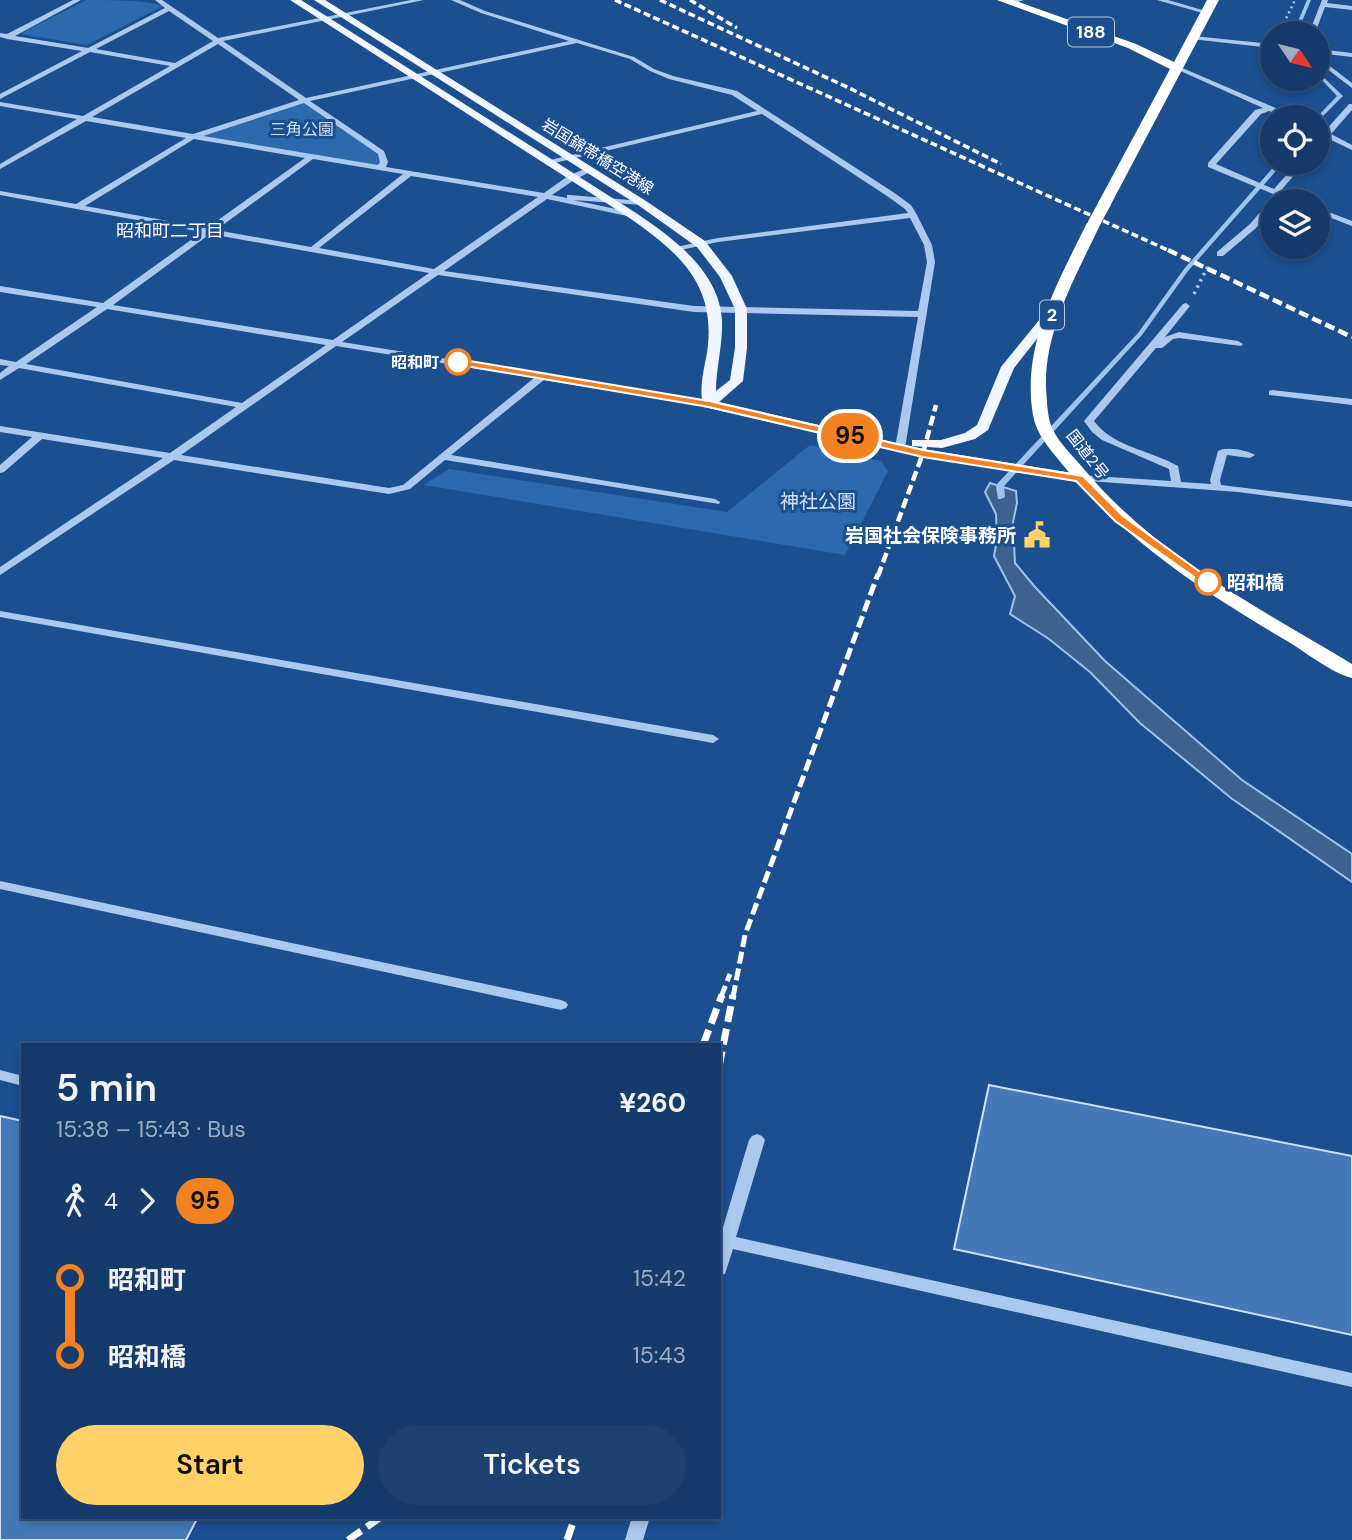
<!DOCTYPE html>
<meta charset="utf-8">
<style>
:root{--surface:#143b6b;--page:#1d4271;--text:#f1f3f6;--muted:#9dadc1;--line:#33557e;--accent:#ffd166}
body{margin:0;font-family:"DM Sans","Noto Sans JP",sans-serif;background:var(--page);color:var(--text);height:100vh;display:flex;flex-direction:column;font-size:26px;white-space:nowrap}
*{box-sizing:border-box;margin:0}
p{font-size:23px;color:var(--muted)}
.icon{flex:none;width:38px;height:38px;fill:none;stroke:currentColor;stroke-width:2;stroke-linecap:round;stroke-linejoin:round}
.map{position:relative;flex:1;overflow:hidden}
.sheet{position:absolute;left:21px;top:1043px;width:700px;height:476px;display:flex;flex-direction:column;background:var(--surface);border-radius:0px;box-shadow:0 4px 10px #0003,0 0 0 2px var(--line)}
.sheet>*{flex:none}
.badge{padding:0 14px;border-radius:23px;font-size:24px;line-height:46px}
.needle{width:46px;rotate:125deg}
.buttons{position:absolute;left:1260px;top:21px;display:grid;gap:14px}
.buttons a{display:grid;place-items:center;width:70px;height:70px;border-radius:50%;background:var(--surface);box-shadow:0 4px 10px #0003,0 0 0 2px var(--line);font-size:35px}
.map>.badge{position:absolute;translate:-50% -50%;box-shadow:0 0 0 4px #fff}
.legs{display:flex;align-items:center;gap:10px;height:77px;padding:0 35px;font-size:23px}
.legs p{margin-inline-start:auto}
.summary{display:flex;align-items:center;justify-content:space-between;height:119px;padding:0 35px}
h1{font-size:38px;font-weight:600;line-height:52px}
.cta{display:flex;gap:14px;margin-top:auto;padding:14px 35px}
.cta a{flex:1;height:80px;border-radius:42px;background:var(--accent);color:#111;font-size:28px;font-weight:600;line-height:80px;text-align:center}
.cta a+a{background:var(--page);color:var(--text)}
ul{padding:0 35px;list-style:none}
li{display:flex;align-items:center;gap:24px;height:77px;font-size:26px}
li i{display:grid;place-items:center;width:10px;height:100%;margin:0 9px;background:currentColor}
li i::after{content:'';width:18px;height:18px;margin:-9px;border:5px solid;border-radius:50%;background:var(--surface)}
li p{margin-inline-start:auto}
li:first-child i{background:linear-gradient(#0000 50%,currentColor 0)}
li:last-child i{background:linear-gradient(currentColor 50%,#0000 0)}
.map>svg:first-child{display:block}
.green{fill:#2e69ad}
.water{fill:#3c6290;stroke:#9cc4f0;stroke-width:2}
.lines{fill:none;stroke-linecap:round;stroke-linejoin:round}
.stream{fill:#9cc4f0;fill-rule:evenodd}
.building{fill:#4478b7;stroke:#cfe3fa;stroke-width:2}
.path-far1{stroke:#a9c9ee;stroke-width:2.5;stroke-dasharray:2 3.5;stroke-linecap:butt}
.path{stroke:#a9c9ee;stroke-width:3.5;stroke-dasharray:2.5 4.5;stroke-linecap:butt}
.minor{fill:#a9c9ee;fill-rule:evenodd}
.major{fill:#f0f6ff;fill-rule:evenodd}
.highway{fill:#fff;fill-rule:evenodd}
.rail-far3{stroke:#fff;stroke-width:3.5;stroke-dasharray:7 3.5;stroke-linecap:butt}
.rail-far2{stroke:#fff;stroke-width:4.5;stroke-dasharray:10 4.5;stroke-linecap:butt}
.rail-far1{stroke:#fff;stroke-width:5;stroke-dasharray:12 5;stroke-linecap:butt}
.rail{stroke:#fff;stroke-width:7;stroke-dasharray:16 7;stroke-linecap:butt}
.highway-bridge{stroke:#fff;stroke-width:12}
.line-1{fill:#f58220;stroke:#fff;stroke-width:2}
.stop-1-dot{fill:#fff;stroke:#f58220;stroke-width:3.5}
.labels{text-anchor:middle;stroke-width:6;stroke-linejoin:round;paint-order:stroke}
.far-park-label{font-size:16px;fill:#cfe3fa;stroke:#1b4f8f}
.far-street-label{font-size:16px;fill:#fff;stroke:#1b4f8f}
.far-stop-label{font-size:16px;font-weight:bold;fill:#fff;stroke:#1b4f8f;text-anchor:end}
.shield{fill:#1b4f8f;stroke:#bbcadd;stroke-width:2}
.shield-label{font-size:18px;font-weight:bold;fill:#fff}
.far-neighbourhood-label{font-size:18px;fill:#fff;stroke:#1b4f8f}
.park-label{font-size:19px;fill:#cfe3fa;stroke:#1b4f8f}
.poi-label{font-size:19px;font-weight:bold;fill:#fff;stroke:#1b4f8f;text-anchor:end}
.stop-label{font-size:19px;font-weight:bold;fill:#fff;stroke:#1b4f8f;text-anchor:start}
</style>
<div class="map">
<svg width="1352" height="1540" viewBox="0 0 1352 1540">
<rect width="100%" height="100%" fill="#1b4f8f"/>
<path class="green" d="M86 0C104 0 150 0 163 6L87 45 20 34Z
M306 100 381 153 384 162 377 167 192 137Z
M810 445 881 461 888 471 845 555 424 485 449 469 727 512Z"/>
<path class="water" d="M990 483 1016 491 1017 503 1013 522 1015 563 1035 587 1105 661 1242 780 1352 854V882L1231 798 1140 723 1090 672 1049 639 1010 614 1015 596 994 556 997 540 996 514 985 492Z"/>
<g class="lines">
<path class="stream" d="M1307 0H1311L1297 33H1293Z
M1318 72 1343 96 1318 121 1317 117 1337 96 1318 76Z
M1277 163H1283L1188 271 1142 335 1004 486 1005 497 1001 499H998L996 486 997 484 1138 333 1184 269Z"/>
</g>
<path class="building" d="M989 1085 1352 1156V1335L954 1249Z
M0 1116 23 1121V1517H198L186 1540H0Z"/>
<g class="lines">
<path class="path-far1" d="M1279 33 1295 0"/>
<path class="path" d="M1194 294 1209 264"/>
<path class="minor" d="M73 0H81L15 36 88 48 165 8 155 0H162L218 38 411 0H424L223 41 306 98 569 41 481 13 451 0H460L485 11 634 57 654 69 673 76 737 91 893 192 911 205 917 215 932 245 935 262 905 448 900 451 895 448 918 317 694 312 438 275 342 342 709 401 714 404 709 407 544 380 451 455 715 499 720 502 719 504 445 460 410 489 389 494 174 460 0 575V567L163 458 42 439 4 472 0 473V465L32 437 0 432V426L170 453 236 407 19 368 0 380V373L9 366 0 365V359L16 362 97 307 0 292V286L103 303 202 232 0 195V191L76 204 186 138 86 121 0 169V164L77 119 0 106V102L83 116 170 66 90 52 0 99V94L82 51 7 39 0 37V33L7 34ZM169 11 213 41 175 63 96 49ZM577 43 630 59 650 71 669 79 732 95 757 111 546 161V165L762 114 887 196 905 209 908 213 718 238 676 247V251L718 242 910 218 924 245 927 262 918 311 694 306 444 271 547 199 632 217H635V213L573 200 642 205 646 203 642 201 570 195H567V198L552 195 574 180 590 172V168H587L568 176 544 193 386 167 388 162 384 151 310 101ZM218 44 299 100 193 134 92 117ZM304 103 378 154 380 162 378 165 203 136ZM194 139 305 158 207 228 85 206ZM313 159 403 174 311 247 216 230ZM411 176 538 197 434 269 319 248ZM210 234 429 273 333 340 113 305ZM107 309 326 345 242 403 26 364ZM336 346 534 378 403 485 389 488 181 455Z
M1014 0H1024L1010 5 1007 3Z
M1157 0H1168L1209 12 1206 14Z
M1322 0H1328L1327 3 1352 6V10L1325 7 1315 33H1309Z
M1193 36 1272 44V48L1191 39 1190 38Z
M1318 49 1352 53V57L1318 53Z
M1318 57 1352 83V88L1318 62Z
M1176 67H1180L1292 115V117H1283L1269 111 1261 114 1216 164 1274 189 1297 163H1305L1283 188 1281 192 1300 201H1290L1280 197 1278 201H1272L1273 194 1208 167V163L1255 110 1263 108 1176 69Z
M1349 104H1352V110L1331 134 1352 145V150L1327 138 1318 146V140L1322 135 1318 133V130L1325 131Z
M1269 202H1272V209L1256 228 1223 256H1217V252L1250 224Z
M1318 208 1352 221V226L1318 213Z
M1186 303 1190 306 1165 337 1179 332 1238 341 1243 344 1241 346 1179 338 1173 339 1162 348H1156L1094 421C1113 447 1150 450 1178 466L1181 482 1211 484 1210 480 1218 451C1226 446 1247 450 1255 455L1250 458 1227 455 1220 480 1221 485 1352 501V507L1238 492 1075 480V476L1079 475 1171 481 1169 469 1102 440 1092 432 1084 421 1183 304Z
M1272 390 1352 399V405L1269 395V391Z
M0 611 713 735 719 739 713 743 0 617Z
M0 881 561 1000 566 1002 568 1005 566 1008 561 1010 0 889Z
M0 1070 23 1076V1086L0 1080Z
M757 1134 762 1136 765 1140 736 1237 1352 1373V1387L733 1249 725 1274 719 1275V1234H721L749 1140 752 1136Z
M632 1517H650L643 1540H625Z"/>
<path class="major" d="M290 0H301L636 213C673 238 719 271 722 320 723 344 716 368 716 391L730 380 735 348V309L720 277 697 247 638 205 314 0H325L646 201 705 241 732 276 747 309V348L743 381 719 402 923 449 1079 474 1086 478 1079 482 923 457 704 407C698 392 704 369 707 353 717 285 680 253 628 217Z
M1053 307 1059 311 1014 368 988 430 975 439 942 448 912 446V440H941L965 433 977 425 1001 367 1049 308Z"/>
<path class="highway" d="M997 0H1013L1136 44 1174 62 1207 0H1219L1110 206 1105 207 1098 203 1170 69 1128 48Z
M1094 219 1101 223C1077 274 1044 330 1046 388 1047 401 1047 418 1053 430 1060 444 1073 456 1083 468 1154 554 1257 607 1352 664V678C1330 672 1307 653 1287 641 1204 592 1124 540 1062 464 1050 449 1036 434 1033 415 1021 346 1058 282 1087 223Z"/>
<path class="rail-far3" d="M615 0 1172 252
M660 0 849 88 1001 164
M690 0 737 28"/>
<path class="rail-far2" d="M1168 250 1352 337
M878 576 923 453 936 405"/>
<path class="rail-far1" d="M721 997 730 974
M733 997 745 935 878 574"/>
<path class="rail" d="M703 1045 722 995
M719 1067 733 995
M348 1540 381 1517
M567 1540 575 1517"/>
<path class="highway-bridge" d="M1094 223 1105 203"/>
</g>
<path class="line-1" d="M458 359 709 401 923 450 1083 476 1123 516 1214 582 1204 584 1115 521 1076 481 923 457 709 407 454 364 453 362Z"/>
<defs>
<g id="civic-bare" transform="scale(2.1)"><path d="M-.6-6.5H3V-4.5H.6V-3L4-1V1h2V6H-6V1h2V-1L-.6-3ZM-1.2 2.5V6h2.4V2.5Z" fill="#ffd166" stroke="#1b4f8f" stroke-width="2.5" paint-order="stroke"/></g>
</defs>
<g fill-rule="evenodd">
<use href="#civic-bare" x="1037" y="535"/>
</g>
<g class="stop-1-dot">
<circle cx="458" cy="362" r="12"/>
<circle cx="1208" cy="582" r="12"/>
</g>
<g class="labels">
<g class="far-park-label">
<text x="302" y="135">三角公園</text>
</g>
<g class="far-street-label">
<text transform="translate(598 156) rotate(32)" y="6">岩国錦帯橋空港線</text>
<text transform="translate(1088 454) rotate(52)" y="6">国道2号</text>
</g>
<g class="far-stop-label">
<text x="439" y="368">昭和町</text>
</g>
<g class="shield">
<rect x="1068" y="17.5" width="46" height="29" rx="5"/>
<rect x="1040" y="300.5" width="24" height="29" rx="5"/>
</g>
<g class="shield-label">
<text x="1091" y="38">188</text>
<text x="1052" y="321">2</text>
</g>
<g class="far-neighbourhood-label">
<text x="170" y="237">昭和町二丁目</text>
</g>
<g class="park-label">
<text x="818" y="508">神社公園</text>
</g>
<g class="poi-label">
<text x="1016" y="542">岩国社会保険事務所</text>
</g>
<g class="stop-label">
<text x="1227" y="589">昭和橋</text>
</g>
</g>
</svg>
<div class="buttons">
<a><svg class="needle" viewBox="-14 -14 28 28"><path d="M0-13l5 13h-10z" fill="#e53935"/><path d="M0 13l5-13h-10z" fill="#9dadc1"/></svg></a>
<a><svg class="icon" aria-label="locate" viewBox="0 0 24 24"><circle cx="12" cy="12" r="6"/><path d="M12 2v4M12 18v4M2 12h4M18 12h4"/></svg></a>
<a><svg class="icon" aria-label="layers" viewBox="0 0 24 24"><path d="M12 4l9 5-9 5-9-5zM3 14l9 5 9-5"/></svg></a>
</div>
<b class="badge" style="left:850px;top:436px;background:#f58220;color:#111">95</b>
<section class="sheet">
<div class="summary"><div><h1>5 min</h1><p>15:38 – 15:43 · Bus</p></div><b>¥260</b></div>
<div class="legs"><svg class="icon" aria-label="walk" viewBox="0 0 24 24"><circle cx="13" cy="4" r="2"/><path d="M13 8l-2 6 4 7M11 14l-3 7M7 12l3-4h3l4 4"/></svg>4<svg class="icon" aria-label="forward" viewBox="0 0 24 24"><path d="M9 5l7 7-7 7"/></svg><b class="badge" style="background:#f58220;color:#111">95</b></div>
<ul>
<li><i style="color:#f58220"></i><b>昭和町</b><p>15:42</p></li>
<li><i style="color:#f58220"></i><b>昭和橋</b><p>15:43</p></li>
</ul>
<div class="cta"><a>Start</a><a>Tickets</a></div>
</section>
</div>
